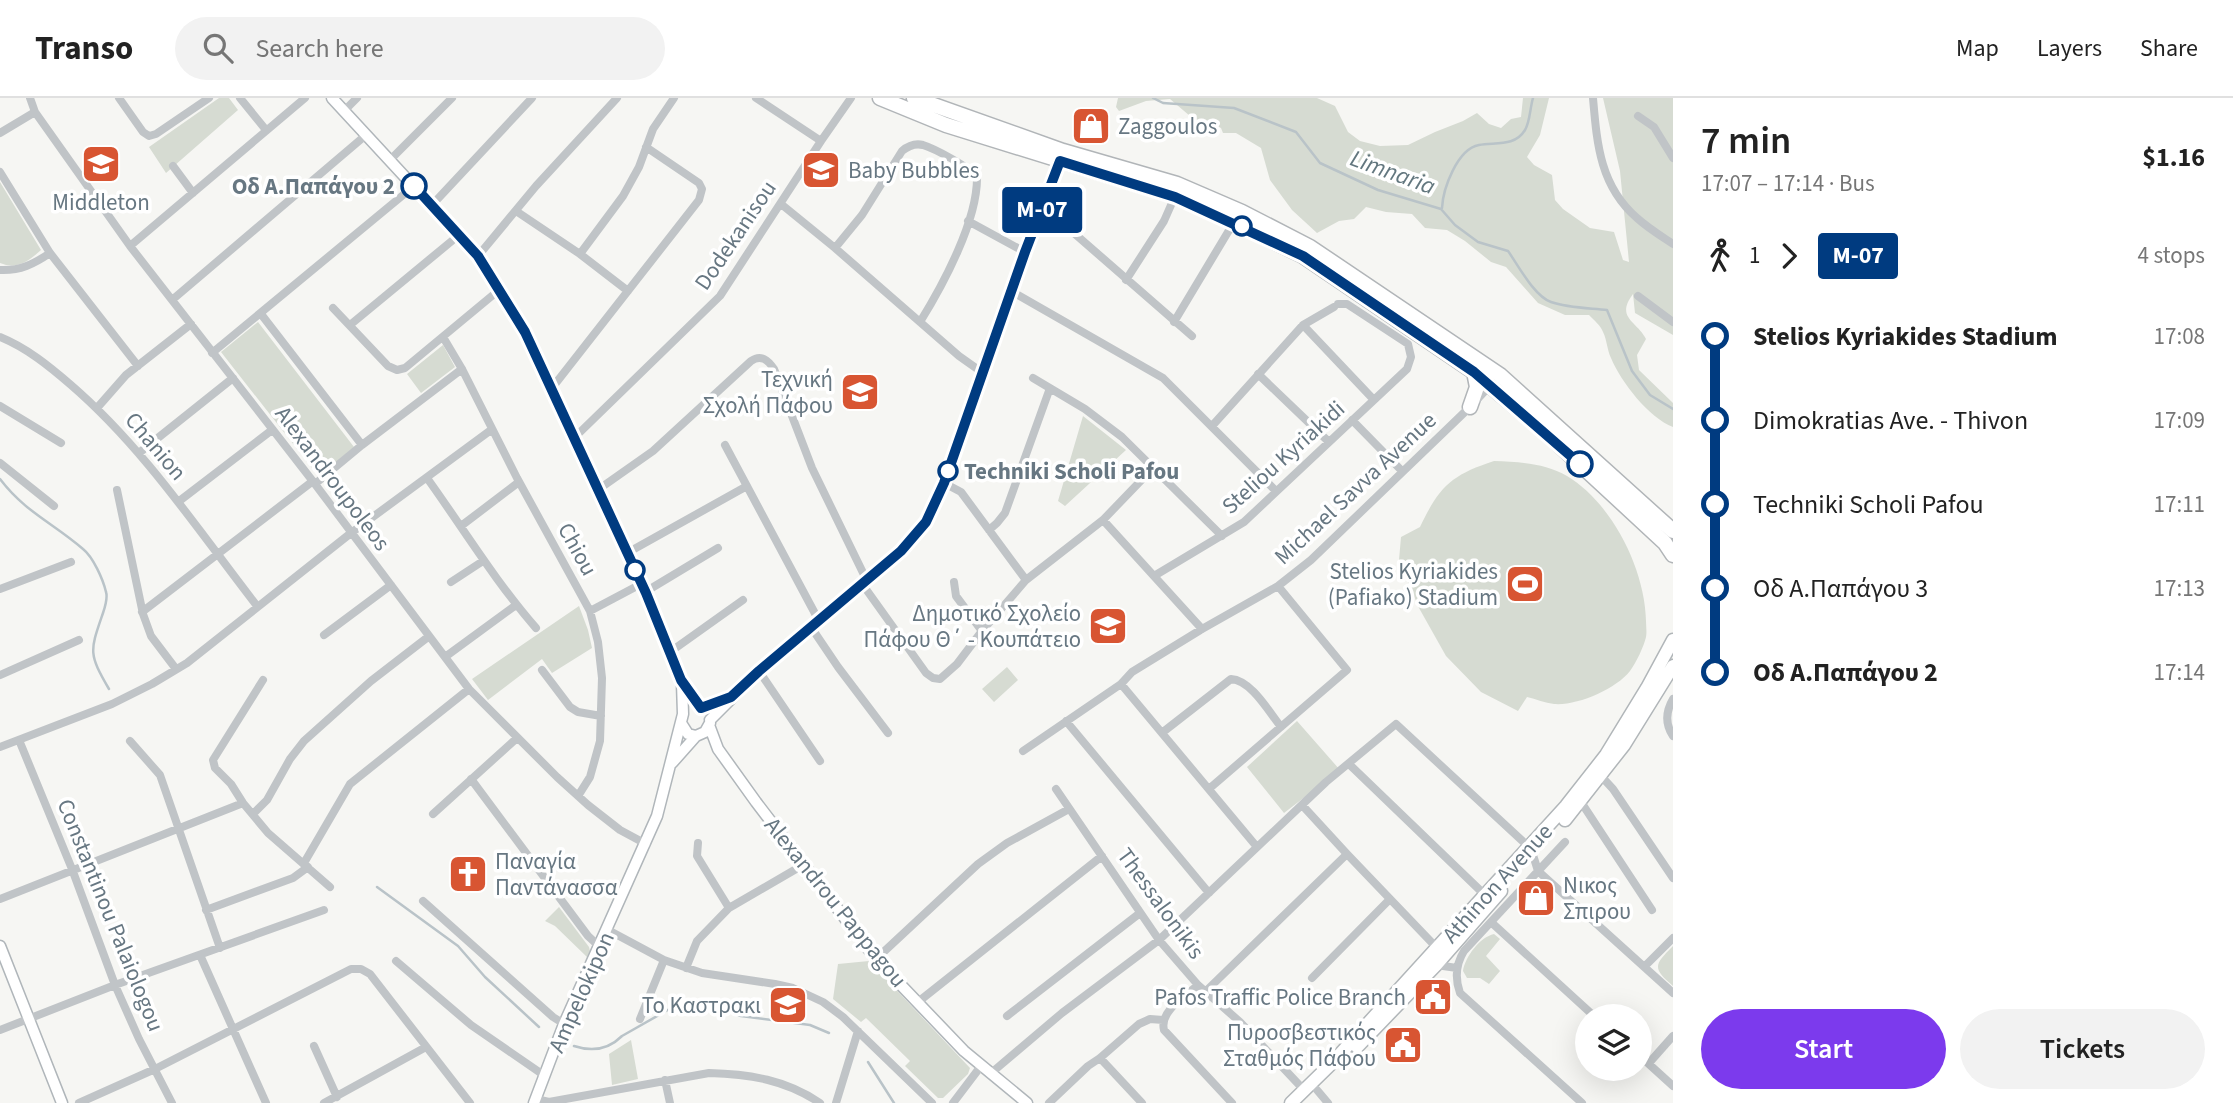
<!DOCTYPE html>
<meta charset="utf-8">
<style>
:root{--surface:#fff;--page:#f2f2f2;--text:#222;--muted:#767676;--line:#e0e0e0;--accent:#7c3aed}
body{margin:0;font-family:"Source Sans 3",sans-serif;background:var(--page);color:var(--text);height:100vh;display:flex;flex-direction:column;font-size:26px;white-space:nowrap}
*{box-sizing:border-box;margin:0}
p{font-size:23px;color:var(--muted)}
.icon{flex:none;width:38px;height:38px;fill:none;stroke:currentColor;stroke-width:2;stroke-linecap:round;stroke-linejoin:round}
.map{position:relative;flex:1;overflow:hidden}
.sheet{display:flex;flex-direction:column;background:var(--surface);width:560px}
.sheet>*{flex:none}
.badge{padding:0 14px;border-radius:5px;font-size:24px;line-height:46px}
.tools{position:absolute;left:1575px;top:906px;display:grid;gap:14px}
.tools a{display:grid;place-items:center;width:77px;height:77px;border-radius:50%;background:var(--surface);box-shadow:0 7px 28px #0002;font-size:35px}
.map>.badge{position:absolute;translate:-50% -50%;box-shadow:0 0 0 4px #fff}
.legs{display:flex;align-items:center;gap:10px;height:77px;padding:0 28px;font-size:23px}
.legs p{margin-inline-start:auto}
.summary{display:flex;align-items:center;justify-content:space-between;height:119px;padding:0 28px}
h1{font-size:38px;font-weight:600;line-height:52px}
.cta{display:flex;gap:14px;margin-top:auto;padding:14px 28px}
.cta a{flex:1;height:80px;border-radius:42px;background:var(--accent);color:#fff;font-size:28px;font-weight:600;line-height:80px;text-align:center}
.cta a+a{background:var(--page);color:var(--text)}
ul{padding:0 28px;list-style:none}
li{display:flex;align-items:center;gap:24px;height:84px;font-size:26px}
li i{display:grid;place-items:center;width:10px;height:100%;margin:0 9px;background:currentColor}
li i::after{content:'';width:18px;height:18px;margin:-9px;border:5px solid;border-radius:50%;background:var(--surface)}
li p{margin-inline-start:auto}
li:first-child i{background:linear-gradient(#0000 50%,currentColor 0)}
li:last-child i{background:linear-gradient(currentColor 50%,#0000 0)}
header{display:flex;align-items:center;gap:42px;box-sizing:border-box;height:98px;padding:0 35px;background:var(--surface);border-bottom:2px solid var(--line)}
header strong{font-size:33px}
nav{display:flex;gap:38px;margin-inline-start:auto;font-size:24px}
.search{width:490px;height:63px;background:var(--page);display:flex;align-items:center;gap:18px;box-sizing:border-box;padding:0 24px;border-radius:38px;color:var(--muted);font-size:26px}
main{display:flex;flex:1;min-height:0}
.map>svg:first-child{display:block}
.green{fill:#d6dbd2}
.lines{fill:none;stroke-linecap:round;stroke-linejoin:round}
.stream{stroke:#b9c3c8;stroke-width:2.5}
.secondary-casing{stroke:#b0b6ba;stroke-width:13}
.primary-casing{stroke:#b1b6b9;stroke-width:15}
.highway-casing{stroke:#b1b5b8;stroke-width:17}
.street{stroke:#c0c4c7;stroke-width:8}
.secondary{stroke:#fff;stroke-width:10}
.primary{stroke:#fff;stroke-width:12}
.highway{stroke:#fff;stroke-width:14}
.line-1-casing{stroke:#fff;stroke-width:16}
.line-1{stroke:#003b80;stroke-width:10}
.stop-1-dot{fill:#fff;stroke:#003b80;stroke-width:3.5}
.labels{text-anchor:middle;stroke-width:7;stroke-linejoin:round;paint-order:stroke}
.poi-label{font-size:23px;fill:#677782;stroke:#fff;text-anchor:end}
.stop-label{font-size:23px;font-weight:bold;fill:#677782;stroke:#fff;text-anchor:end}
.street-label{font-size:23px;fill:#677782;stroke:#fff}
.water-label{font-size:24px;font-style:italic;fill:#63777f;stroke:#fff}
</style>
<header>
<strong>Transo</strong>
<div class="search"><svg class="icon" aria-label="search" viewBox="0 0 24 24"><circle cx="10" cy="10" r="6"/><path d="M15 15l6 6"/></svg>Search here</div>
<nav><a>Map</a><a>Layers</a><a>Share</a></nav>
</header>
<main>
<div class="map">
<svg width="1673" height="1005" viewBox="0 0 1673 1005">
<rect width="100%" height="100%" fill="#f6f6f3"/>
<path class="green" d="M219 0H229L238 12 166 75 149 49Z
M1118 0H1317L1335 8 1348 34 1360 43 1380 48 1408 47 1435 34 1463 23 1477 15 1489 26 1501 30 1511 21 1521 19 1523 0H1549L1540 37 1527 59 1534 67 1552 77 1555 102 1563 111 1590 130 1614 134 1623 162 1629 164 1620 73 1603 0H1673V237L1635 215 1633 196C1615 220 1637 223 1646 241L1637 257 1639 272 1673 305V329C1649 320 1621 284 1611 260 1607 252 1607 242 1603 234 1601 228 1594 222 1589 217H1565L1538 205 1506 169 1491 164 1465 143 1447 132 1425 130 1412 116 1386 114 1366 109 1354 121 1339 123 1317 135 1292 112 1270 82 1261 50 1236 35H1223L1221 30 1210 25 1197 24 1170 1 1146 3 1119 13 1116 9Z
M0 84 41 152C29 163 17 172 0 165Z
M258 224 354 349 319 379 221 254Z
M443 247 455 269 421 295 407 276Z
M1083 318 1126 352 1065 408 1058 403Z
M1494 363C1519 364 1545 365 1567 378 1612 405 1645 471 1646 523 1646 528 1647 534 1646 539 1644 548 1636 565 1630 573 1616 591 1577 608 1554 606 1545 605 1536 601 1527 599L1518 613 1481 594 1446 558 1419 510 1399 462 1401 439 1420 429C1439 389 1451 377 1494 363Z
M579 508 588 532 592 550 552 575 542 561 488 602 472 581Z
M1007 569 1018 582 994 604 982 591Z
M1297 623 1340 672 1284 715 1247 669Z
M559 809 589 849 590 853 587 859 555 828 545 823Z
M1494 836 1500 841 1486 858 1500 873 1489 886 1480 880H1467L1463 873C1465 859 1480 839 1494 836Z
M1673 848V888C1652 870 1654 867 1673 848Z
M869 863 970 970 968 976 943 1000H938L905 968 910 963 866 920 861 924 833 901 838 866Z
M631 942 638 981 612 987 609 956Z"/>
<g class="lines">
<path class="stream" d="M1153 0 1163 5 1234 10 1296 34 1320 65 1378 92 1441 111 1455 127 1478 144 1508 153C1518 167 1534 198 1551 204 1568 210 1589 210 1607 212L1632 273 1650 297 1673 311
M1442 110C1443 91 1457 51 1479 47 1495 44 1515 49 1525 32 1530 24 1530 10 1533 0
M0 381C25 414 53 425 83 451 93 459 103 481 106 494 108 500 105 509 103 515 90 553 88 555 109 591
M377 789 458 848 485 879 539 929
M574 948C592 954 608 952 622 938L673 909 707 905 741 918 810 927 829 935
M868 964 894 1005"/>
<g class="secondary-casing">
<path id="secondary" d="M332 0 478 158 525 234 645 494 682 582 700 610
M701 610 728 600
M710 622 759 573 901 453 926 424 944 385 1025 154 1044 109 1062 56
M681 625 688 636 696 638 705 634 710 625
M709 627 718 651 756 704 876 861 964 953 1027 1005
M672 665 696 638
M0 848 62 1005
M534 1005 564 926 657 718 683 616 682 585"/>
</g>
<g class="primary-casing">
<path id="primary" d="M1565 722 1624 647 1673 568
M1357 949 1436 867 1501 793
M1291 1005 1332 965 1566 708 1606 657 1647 590 1673 542"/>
</g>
<g class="highway-casing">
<path id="highway" d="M880 0 946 27 1175 98 1234 124 1303 158 1474 274 1544 333 1665 445 1673 457
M914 0 1063 53 1177 86 1242 114 1310 149 1500 277 1673 433
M1470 309 1477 289 1474 274"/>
</g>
<path class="street" d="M30 0 35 14 130 148 315 386 469 591 557 679 588 707 620 732 646 746
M119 0 143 34 149 38 156 36 209 0
M240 0 266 32
M756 0 821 43
M1593 0C1597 46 1600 88 1637 120 1648 130 1661 138 1673 146
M344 13 357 0
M1638 18 1654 29 1673 60
M0 35 35 14
M390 62 452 0
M173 68 193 95
M0 74 50 155 138 268
M781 106 835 150 959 258 983 275
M432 107 532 0
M1044 109 1192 238
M516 113 580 156 628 193
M968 123 1025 154
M130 148 305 0
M835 150 862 117 902 53C908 48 915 45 923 47 936 51 968 69 977 78 978 122 943 187 920 224
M580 156 623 98 639 69 653 31 674 0
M478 158 536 88 617 0
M0 172C20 173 34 166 50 155
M1126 182 1164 123 1175 98
M1011 193 1163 280 1276 393
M1638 198 1673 224
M172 202 366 37
M333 210 388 268 397 272 405 270 499 192
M261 216 362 347
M1174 224 1234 124
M350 227 459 137
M1303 227 1334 209
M0 239C27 250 49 268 71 287 144 350 198 432 257 508
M443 239 462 271 517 380 590 513 598 544 602 580 600 643 590 679 578 698
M212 255 414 88
M1258 276 1329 344
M1033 280 1085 311 1122 339 1222 438
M552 290 699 102 702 91 699 85 646 49
M0 308 61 345
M97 310 126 277 191 226
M1352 322 1402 373
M1212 328 1303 227 1374 302
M574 340 720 198 821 43 851 0
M725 347 819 523
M139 355 233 280
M0 365 54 408
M427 380C463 430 495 483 536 530
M944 385 961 394 1026 482
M315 386 362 347 462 271
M599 391 653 353 751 263C761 256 768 262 774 271L812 370 867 483
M117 392 143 516 151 538 176 571
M178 404 272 332
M1103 422 1202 531
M461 428 519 384
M989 432 997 425 1005 415 1050 290
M627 455 747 388
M1154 478 1244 424 1407 271 1411 259 1408 246 1347 206H1338
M451 484 483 463
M954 484 956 498 982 533
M863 487 926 575 933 580 940 581 957 566 982 533 1026 482 1103 422 1154 369
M0 491 71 464
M645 494 718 450
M590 513 641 486
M142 514 313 383
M811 529 838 569 888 635
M324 537 391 487
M670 554 743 502
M445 559 516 507
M542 572 570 609 578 614 601 618
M759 573 820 663
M0 577 79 542
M263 582 213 662 215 670 231 686 243 705 268 735 330 789
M1121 586 1257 749
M1673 601C1666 613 1665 626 1673 638
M1066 623 1209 795
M1163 634 1231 581C1251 582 1269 614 1281 629
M19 642 72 771 115 887 139 941 172 1005
M130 643 160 677 220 850
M0 649 112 606 152 586 187 565 351 435 491 332
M1023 653 1121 586 1132 574 1202 531 1278 488 1311 462 1470 309 1500 277
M1349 666 1486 798
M1601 678 1613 691 1673 780
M471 681 588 838 600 849
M1210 690 1347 572 1278 488
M1056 691 1159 842 1198 887 1240 924 1304 992
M1581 704 1652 812
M1302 707 1347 756 1437 850
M253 716 267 702 290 661 304 643 371 583 428 539
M433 716 517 640
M1565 744 1464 853C1456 866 1455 881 1460 895L1582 1005
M698 745 697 758 729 810
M1533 757 1538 773
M304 765 350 686 469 591
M1538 773 1673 895
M0 801 243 705
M423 803 553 919 564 926
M206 812 293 780 308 769
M1492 825 1595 919
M608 832 664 862 702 875 775 886 793 890 823 904 843 919 932 1005
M200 857 266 1005
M876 861 978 766 1007 745 1069 711
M396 863 471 927 545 978
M1436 867 1457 870
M1644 869 1673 840
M686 870 697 843 729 810 803 767
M1312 880 1390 801
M1198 887C1186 898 1159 913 1164 932L1232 1005
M1206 893 1347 756
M918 904 1102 758
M1007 918 1140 815
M640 921 664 862
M0 932 115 887 324 812
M314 948 337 999
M1640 958 1673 988
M1100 960 1142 1005
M1649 965 1673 938
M990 976 1062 915 1159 842 1326 684 1396 626 1530 750
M665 982 670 1005
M1317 992 1328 1005
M536 1001 549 1004 709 975C750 976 786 982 820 1005
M79 1005 155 971 351 871H361L370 876 470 1005
M324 1005 426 949
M836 1005 858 933
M953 1005 981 968
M1049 1005 1088 968 1100 960 1139 926 1150 921 1163 922"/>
<use href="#secondary" class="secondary"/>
<use href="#primary" class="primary"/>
<use href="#highway" class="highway"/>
</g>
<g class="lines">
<g class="line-1-casing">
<path id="line-1" d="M414 88 478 158 525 234 646 495 681 582 701 610 731 599 759 573 901 453 926 424 944 385 1025 154 1060 63 1175 99 1303 158 1474 274 1580 366"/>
</g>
<use href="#line-1" class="line-1"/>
</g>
<defs>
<g id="shop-square" transform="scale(2.0125)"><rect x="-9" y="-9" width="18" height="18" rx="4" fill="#d85532" stroke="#fff"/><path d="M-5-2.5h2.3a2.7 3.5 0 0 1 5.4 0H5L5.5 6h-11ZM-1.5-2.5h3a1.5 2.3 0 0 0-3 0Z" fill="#fff"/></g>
<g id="school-square" transform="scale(2.0125)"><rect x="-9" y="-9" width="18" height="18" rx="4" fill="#d85532" stroke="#fff"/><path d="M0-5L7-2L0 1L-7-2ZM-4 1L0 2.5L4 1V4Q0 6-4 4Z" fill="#fff"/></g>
<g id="stadium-square" transform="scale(2.0125)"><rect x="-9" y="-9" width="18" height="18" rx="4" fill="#d85532" stroke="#fff"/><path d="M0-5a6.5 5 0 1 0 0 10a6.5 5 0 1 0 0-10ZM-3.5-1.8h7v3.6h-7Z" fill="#fff"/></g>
<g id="church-square" transform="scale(2.0125)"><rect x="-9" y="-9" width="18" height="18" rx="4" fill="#d85532" stroke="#fff"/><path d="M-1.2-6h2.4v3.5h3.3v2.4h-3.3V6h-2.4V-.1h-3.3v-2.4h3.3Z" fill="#fff"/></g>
<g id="civic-square" transform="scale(2.0125)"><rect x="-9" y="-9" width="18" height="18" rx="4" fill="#d85532" stroke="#fff"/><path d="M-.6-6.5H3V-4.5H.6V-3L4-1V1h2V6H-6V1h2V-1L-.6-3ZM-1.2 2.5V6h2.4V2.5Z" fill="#fff"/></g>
</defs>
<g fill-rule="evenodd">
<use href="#shop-square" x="1091" y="28"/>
<use href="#school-square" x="101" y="66"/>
<use href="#school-square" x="821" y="72"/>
<use href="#school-square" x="860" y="294"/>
<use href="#stadium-square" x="1525" y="486"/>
<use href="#school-square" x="1108" y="528"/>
<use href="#church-square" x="468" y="776"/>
<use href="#shop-square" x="1536" y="800"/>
<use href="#civic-square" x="1433" y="899"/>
<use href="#school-square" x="788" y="907"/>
<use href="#civic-square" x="1403" y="947"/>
</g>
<g class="stop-1-dot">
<circle cx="414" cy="88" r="12"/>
<circle cx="1242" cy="128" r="9"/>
<circle cx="1580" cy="366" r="12"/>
<circle cx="948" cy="373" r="9"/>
<circle cx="635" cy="472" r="9"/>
</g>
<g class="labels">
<g class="poi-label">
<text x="1118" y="36" text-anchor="start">Zaggoulos</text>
<text x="848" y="80" text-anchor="start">Baby Bubbles</text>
<text x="101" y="112" text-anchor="middle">Middleton</text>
<text x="833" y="289">Τεχνική<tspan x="833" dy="26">Σχολή Πάφου</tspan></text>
<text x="1498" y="481">Stelios Kyriakides<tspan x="1498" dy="26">(Pafiako) Stadium</tspan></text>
<text x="1081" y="523">Δημοτικό Σχολείο<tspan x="1081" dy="26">Πάφου Θ΄ - Κουπάτειο</tspan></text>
<text x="495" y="771" text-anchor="start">Παναγία<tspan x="495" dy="26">Παντάνασσα</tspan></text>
<text x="1563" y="795" text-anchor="start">Νικος<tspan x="1563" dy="26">Σπιρου</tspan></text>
<text x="1406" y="907">Pafos Traffic Police Branch</text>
<text x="761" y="915">Το Καστρακι</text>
<text x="1376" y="942">Πυροσβεστικός<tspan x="1376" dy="26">Σταθμός Πάφου</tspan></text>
</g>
<g class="stop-label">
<text x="395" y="96">Οδ Α.Παπάγου 2</text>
<text x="964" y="381" text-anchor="start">Techniki Scholi Pafou</text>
</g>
<g class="street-label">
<text transform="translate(735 137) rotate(-56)" y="8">Dodekanisou</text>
<text transform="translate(156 348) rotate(50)" y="8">Chanion</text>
<text transform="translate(1283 359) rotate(-42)" y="8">Steliou Kyriakidi</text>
<text transform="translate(333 380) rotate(53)" y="8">Alexandroupoleos</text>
<text transform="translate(1355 390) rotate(-43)" y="8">Michael Savva Avenue</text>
<text transform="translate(578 451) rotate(61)" y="8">Chiou</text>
<text transform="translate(1497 785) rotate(-48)" y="8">Athinon Avenue</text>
<text transform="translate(836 804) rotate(51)" y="8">Alexandrou Pappagou</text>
<text transform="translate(1161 805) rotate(54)" y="8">Thessalonikis</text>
<text transform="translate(111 817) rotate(68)" y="8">Constantinou Palaiologou</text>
<text transform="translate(581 894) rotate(-66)" y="8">Ampelokipon</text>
</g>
<g class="water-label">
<text transform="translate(1393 74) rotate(20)" y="8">Limnaria</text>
</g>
</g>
</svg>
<div class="tools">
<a><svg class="icon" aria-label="layers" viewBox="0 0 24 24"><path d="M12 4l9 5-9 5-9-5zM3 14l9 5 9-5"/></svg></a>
</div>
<b class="badge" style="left:1042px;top:112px;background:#003b80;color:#fff">M-07</b>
</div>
<section class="sheet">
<div class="summary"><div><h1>7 min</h1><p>17:07 – 17:14 · Bus</p></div><b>$1.16</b></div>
<div class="legs"><svg class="icon" aria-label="walk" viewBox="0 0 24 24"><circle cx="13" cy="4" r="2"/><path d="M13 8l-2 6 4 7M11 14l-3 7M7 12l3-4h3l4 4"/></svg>1<svg class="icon" aria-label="forward" viewBox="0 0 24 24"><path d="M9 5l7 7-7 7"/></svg><b class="badge" style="background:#003b80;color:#fff">M-07</b><p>4 stops</p></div>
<ul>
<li><i style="color:#003b80"></i><b>Stelios Kyriakides Stadium</b><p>17:08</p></li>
<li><i style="color:#003b80"></i><span>Dimokratias Ave. - Thivon</span><p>17:09</p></li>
<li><i style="color:#003b80"></i><span>Techniki Scholi Pafou</span><p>17:11</p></li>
<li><i style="color:#003b80"></i><span>Οδ Α.Παπάγου 3</span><p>17:13</p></li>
<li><i style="color:#003b80"></i><b>Οδ Α.Παπάγου 2</b><p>17:14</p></li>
</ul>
<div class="cta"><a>Start</a><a>Tickets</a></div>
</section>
</main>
